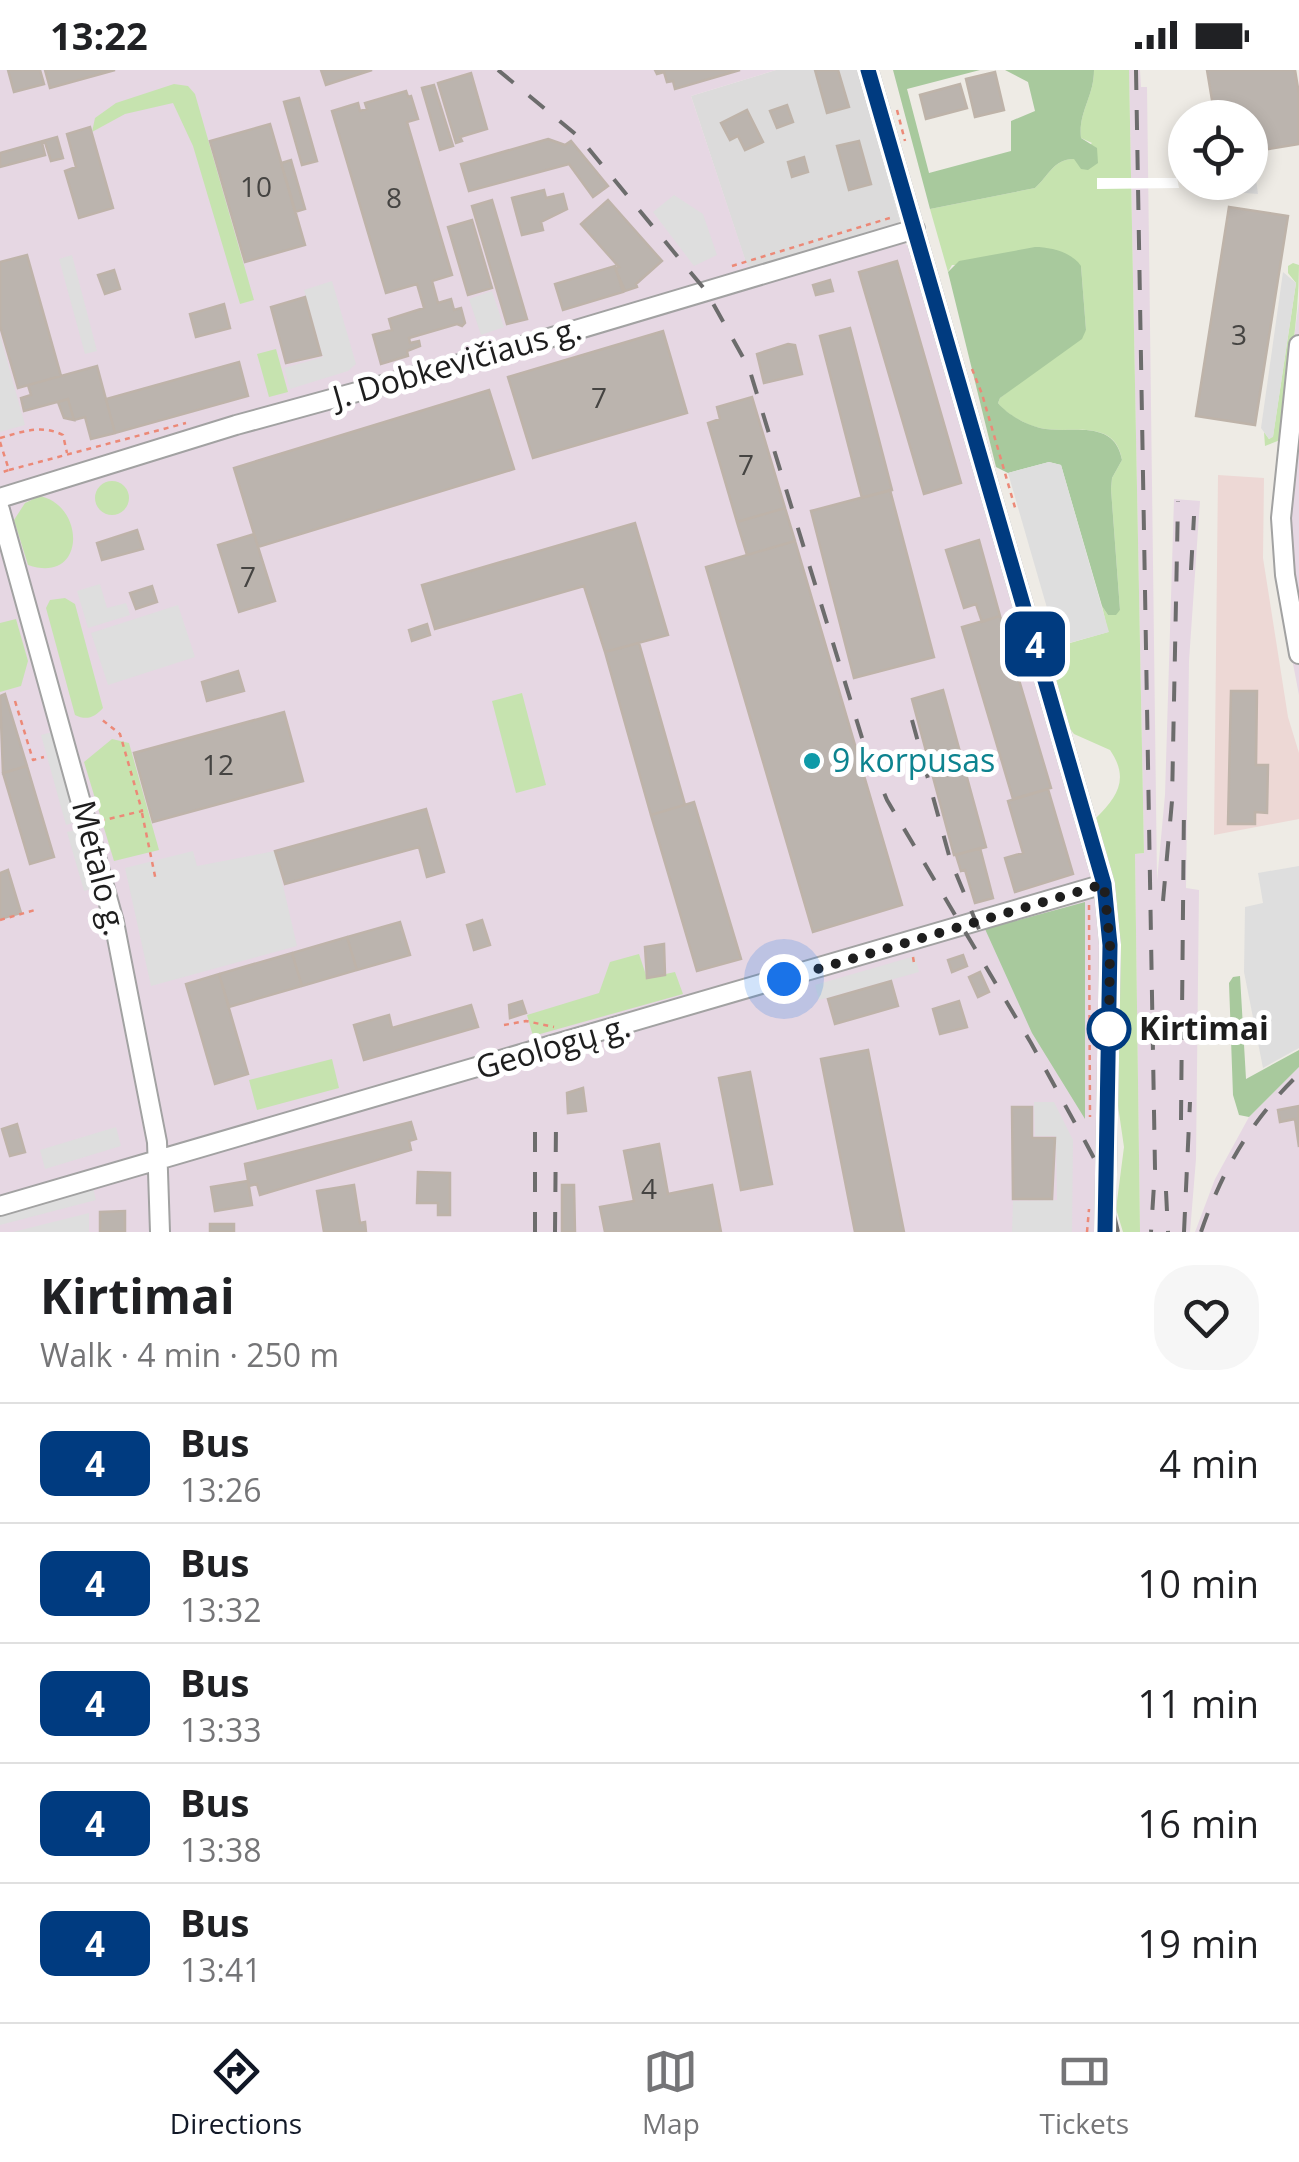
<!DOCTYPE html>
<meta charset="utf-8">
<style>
:root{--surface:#fff;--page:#f6f6f6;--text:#202124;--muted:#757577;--line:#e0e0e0;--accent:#111827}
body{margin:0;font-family:"Open Sans",sans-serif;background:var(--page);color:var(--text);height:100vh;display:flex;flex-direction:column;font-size:38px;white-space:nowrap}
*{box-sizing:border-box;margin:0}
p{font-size:32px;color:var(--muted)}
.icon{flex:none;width:55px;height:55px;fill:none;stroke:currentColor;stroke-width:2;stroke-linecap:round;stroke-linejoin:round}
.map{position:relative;height:1162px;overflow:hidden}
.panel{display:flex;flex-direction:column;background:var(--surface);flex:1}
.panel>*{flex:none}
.badge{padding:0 20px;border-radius:15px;font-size:35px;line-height:65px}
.tools{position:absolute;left:1168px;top:30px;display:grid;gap:20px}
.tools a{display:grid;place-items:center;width:100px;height:100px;border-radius:50%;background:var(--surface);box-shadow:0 5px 15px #0003;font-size:50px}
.you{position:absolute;width:50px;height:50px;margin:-25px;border:8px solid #fff;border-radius:50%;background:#1a73e8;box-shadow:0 0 0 15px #1a73e833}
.map>.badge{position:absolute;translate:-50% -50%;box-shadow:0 0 0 5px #fff}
.round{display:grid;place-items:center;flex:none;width:105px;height:105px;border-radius:40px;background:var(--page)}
.overview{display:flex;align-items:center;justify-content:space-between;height:170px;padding:0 40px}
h1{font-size:48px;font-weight:700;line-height:75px}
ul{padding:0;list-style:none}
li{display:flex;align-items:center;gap:30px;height:120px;padding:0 40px;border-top:2px solid var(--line)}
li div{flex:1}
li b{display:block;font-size:38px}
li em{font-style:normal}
li .badge{min-width:110px;font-weight:700;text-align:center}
.status{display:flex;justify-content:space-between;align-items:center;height:70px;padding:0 50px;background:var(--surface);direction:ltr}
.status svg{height:28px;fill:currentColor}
.dock{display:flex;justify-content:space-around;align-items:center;height:140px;border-top:2px solid var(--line);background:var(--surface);font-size:28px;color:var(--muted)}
.dock a{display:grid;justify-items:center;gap:5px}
.dock .current{color:var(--accent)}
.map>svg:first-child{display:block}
.residential{fill:#dcdbdb}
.commercial{fill:#edd8d5}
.industrial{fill:#e6d7e3}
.grass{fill:#c6e3af}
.forest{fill:#a8c99d}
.parking{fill:#dedede}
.pier{fill:#fff}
.building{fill:#bbb4ae;stroke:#beb3a9;stroke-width:2.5}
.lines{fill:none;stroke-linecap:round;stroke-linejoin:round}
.minor-casing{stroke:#a2a2a2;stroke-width:22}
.path{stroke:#ec8977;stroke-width:2.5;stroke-dasharray:5 5;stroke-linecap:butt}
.minor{stroke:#fff;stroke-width:18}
.rail{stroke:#6c6c6c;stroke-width:4;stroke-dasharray:20 20;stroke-linecap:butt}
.line-casing{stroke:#fff;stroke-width:22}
.line{stroke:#003b80;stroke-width:15}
.walk{stroke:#1e1e1e;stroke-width:10;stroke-dasharray:0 18}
.culture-dot{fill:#0f9aa8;stroke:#fff;stroke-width:4}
.stop-dot{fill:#fff;stroke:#003b80;stroke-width:5}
.labels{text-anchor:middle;stroke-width:10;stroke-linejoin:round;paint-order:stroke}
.number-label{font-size:28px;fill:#454442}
.street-label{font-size:32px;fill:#1e1e1e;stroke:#fff}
.culture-label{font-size:32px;fill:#0d838f;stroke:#fff;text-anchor:start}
.stop-label{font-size:32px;font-weight:bold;fill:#1e1e1e;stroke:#fff;text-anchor:start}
</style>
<div class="status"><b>13:22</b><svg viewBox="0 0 49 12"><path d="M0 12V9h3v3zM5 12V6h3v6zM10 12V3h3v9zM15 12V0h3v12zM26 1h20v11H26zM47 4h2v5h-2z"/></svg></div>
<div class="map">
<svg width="1299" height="1162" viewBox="0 0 1299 1162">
<rect width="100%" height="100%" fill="#eeebe5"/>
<path class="residential" d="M776 0H857L900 151 892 159 755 199 747 196 691 26Z"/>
<path class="commercial" d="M1218 405 1264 408 1263 488 1288 647 1299 683V749L1214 765Z"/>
<path class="industrial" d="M0 0H776L691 26 747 195 755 199 892 158 909 178 1091 793 1101 866 1096 1162H0Z
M1129 0H1140L1141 17H1147L1157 811 1165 725 1174 429 1200 431 1189 591 1186 818 1199 820 1196 1089 1190 1162H1140L1135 784 1144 783Z
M1299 231V625L1279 520 1273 464 1276 398Z
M1299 997V1162H1195L1215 1109 1249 1047Z"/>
<path class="grass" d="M1094 0H1129L1144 783 1135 784 1140 1162H1123L1116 1139 1124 1077 1117 1029 1118 847 1113 806 1096 748C1117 727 1130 709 1110 680L1074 664 1067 655 1046 580 1108 562 1102 536 1108 545 1120 540 1111 419 1112 408 1122 390C1115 347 1070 365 1040 358 1026 355 1006 344 998 333L1000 328 1086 260 1081 196 952 195 948 202 930 139 1035 118C1048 107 1053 89 1074 89L1092 73 1081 68C1078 42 1094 27 1094 0Z
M174 14 188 16 195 24 254 230 240 234 193 76 173 33 125 44 92 62 95 48 116 33Z
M1293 193 1299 195C1299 252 1287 313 1280 370L1265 376 1264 362 1269 369 1273 366 1296 213 1288 203V196Z
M276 279 288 322 269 327 257 284Z
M95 428a17 17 0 1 1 34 0a17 17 0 1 1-34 0Z
M40 426C86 436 86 515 28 495L14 450 25 433Z
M65 528 75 534 103 638C95 647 87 651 75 645L46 538 50 530Z
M16 549 28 591 21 616 0 622V553Z
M522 623 546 715 516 723 492 631Z
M112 669 129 673 159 780 114 791 84 692Z
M639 884 647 908 675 902 683 924 533 966 527 945 599 923 610 892Z
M332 989 339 1018 257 1040 249 1010Z"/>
<path class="forest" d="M893 0H980L907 19 929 103 1011 81V51L1035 41 1028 12 1005 0H1094C1094 27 1078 42 1081 68L1097 78 1098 93 1088 100 1081 99 1074 89C1053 89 1048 107 1035 118L930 139Z
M1035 177C1050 177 1072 182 1081 196L1086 260 1082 269 1000 328 998 333C1007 344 1026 355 1040 358 1070 365 1114 347 1122 390L1112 408 1111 419 1120 540 1116 545H1108L1102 536 1061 395 1049 392 1008 403 996 397 948 202 959 191Z
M1085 832V1049L1032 963 985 859Z
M1240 906 1246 1009 1299 980V997L1249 1047 1239 1045 1233 1025 1229 913 1233 907Z"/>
<path class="parking" d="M1250 95H1254L1258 124 1191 119V113L1250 112Z
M674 125 703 144 717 185 694 196 653 142Z
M72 185 97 281 85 284 59 189Z
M1283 202 1296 213 1273 367 1269 369 1261 358Z
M332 211 356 294 348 301 290 319 284 298 323 287 304 220Z
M492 221 504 257 481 265 469 229Z
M0 265 25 355 0 362Z
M1049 392 1061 395 1109 562 1058 576 1008 403Z
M100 514 107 538 126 533 130 545 88 558 77 521Z
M178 535 195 587 108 615 91 563Z
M52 662 76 752 66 755 41 665Z
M79 759 95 818 84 821 67 762Z
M193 781 197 796 275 781 297 876 151 916 125 798Z
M1299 796V978L1263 998 1244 902 1245 837 1263 833 1258 803Z
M915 886 919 902 819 930 815 915Z
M1034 1032H1054L1073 1070 1072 1162H1012L1013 1131 1057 1130 1056 1066H1035Z
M116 1057 121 1076 45 1099 40 1080Z
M93 1117 96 1130 0 1155V1142Z
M89 1143V1162H13Z"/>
<path class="pier" d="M1097 108H1177L1179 118 1097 119Z"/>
<path class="building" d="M8 0H40L44 14 14 22Z
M45 0H115L50 18Z
M321 0H372L326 15Z
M655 0H740L675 19 673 11 667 12 664 2 657 4Z
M815 0H838L849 37 827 43Z
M1207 0H1295L1299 24V74L1250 82V48H1215Z
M995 2 1004 40 975 47 966 9Z
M471 3 487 59 460 67 462 71 456 73 438 13Z
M960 14 967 38 926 49 920 25Z
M434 15 453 76 440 80 422 18Z
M406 21 408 27 411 26 418 49 407 52 452 205 432 211 438 233 451 229 454 240 461 238 465 253 462 256 457 254 409 268 410 273 419 271 420 276 407 281 408 286 381 294 373 265 392 260 389 249 424 238 417 214 386 223 332 41 358 33 360 41 367 39 365 33Z
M299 28 317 91 302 95 284 32Z
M787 35 793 52 777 58 770 41Z
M747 40 763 72 745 80 738 66 730 70 721 53Z
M270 54 305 175 245 192 210 71Z
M90 57 113 138 79 148 65 101 76 97 67 64Z
M57 67 63 88 51 91 45 72 42 73 45 85 0 97V83Z
M548 69 565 75 571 71 608 116 593 127 569 94 469 121 461 94Z
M859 71 871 114 849 120 837 76Z
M804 87 808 102 792 107 788 92Z
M291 90 305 139 295 142 281 93Z
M544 120 546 128 563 124 567 139 541 152 543 160 522 165 512 128Z
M492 130 527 249 507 254 472 136Z
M608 130 662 191 636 214 637 217 625 221 615 198 619 197 581 154Z
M1229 137 1288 146 1255 355 1196 346Z
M472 150 492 218 468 225 448 157Z
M27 185 61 306 18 318 0 256V192Z
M897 191 961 413 924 424 859 202Z
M615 196 623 222 563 240 555 214Z
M114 200 120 219 105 224 98 205Z
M830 210 833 221 816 225 813 215Z
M305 227 321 285 286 293 271 237Z
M224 234 230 258 196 267 190 244Z
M850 258 892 420 862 428 820 266Z
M663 261 687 343 533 388 508 307Z
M788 274 795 275 802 304 764 313 757 284Z
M239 292 248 326 115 363 106 329Z
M97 296 115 363 91 369 85 347 74 350 68 329 24 341 21 328 31 325 28 315Z
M489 320 514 399 258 477 234 398Z
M752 327 785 438 737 452 708 353 720 349 717 337Z
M68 329 74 350 64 348 58 332Z
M890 420 934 587 854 608 811 441Z
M785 438 795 471 747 485 737 452Z
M635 453 668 565 605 582 584 516 435 559 422 515Z
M137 460 143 479 102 490 97 473Z
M254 464 275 531 239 542 218 475Z
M979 470 1000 546 982 552 976 534 964 538 946 480Z
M795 471 902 835 813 862 706 497Z
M152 516 157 532 136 539 130 523Z
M1000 546 1051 718 1013 729 962 557Z
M427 554 430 565 412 571 409 560Z
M639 573 685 735 651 745 605 582Z
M238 601 244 621 207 631 202 612Z
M943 620 986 777 954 785 912 629Z
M1231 621H1257L1256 695H1268L1267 743 1255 742V754H1228Z
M5 624 27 696 3 703 0 626Z
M284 642 303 711 153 752 134 683Z
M27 696 54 787 30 794 3 703Z
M1048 719 1073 804 1015 822 1005 788 1023 783 1008 731Z
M694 732 741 889 697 901 651 745Z
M426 739 444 802 427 807 419 777 285 814 275 781Z
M980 778 993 828 975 833 965 800 961 801 956 785Z
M8 800 21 843 0 849V803Z
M482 850 490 875 474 880 467 855Z
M400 852 410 885 357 900 347 867Z
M347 867 357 900 302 916 292 883Z
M664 874 665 905 647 908 645 877Z
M292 883 302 916 229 937 219 904Z
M963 885 967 896 952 902 948 890Z
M980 902 989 922 978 927 969 907Z
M219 904 248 1004 215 1014 186 914Z
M891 911 898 936 835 954 828 929Z
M522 931 526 943 510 948 509 935Z
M959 931 967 957 940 964 933 939Z
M471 935 478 957 364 990 354 955 389 945 392 958Z
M868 980 904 1162H855L821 989Z
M750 1002 772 1114 741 1120 719 1008Z
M583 1018 586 1041 568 1043 567 1023Z
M1299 1036V1077L1295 1049 1280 1052 1278 1040Z
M1012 1037H1032V1068H1055L1052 1129H1013Z
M411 1052 416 1069 409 1071 411 1080 260 1125 257 1114 249 1116 245 1094Z
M17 1054 25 1082 10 1086 2 1059Z
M659 1074 668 1124 712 1115 721 1162H605L600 1137 634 1131 624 1081Z
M418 1102 450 1103V1145H438V1133H417Z
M248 1111 252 1135 215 1141 211 1117Z
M354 1115 360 1153 365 1152 366 1162H324L317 1121Z
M562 1115H574L575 1162H562Z
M125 1141V1162H100V1142Z
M210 1154H234V1162H210Z"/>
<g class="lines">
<g class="minor-casing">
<path id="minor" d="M868 0 1104 814 1110 875 1105 1162
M1299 275 1281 448 1285 505 1299 584
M0 428 236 355 492 285 915 159
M0 440 114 852 157 1072 160 1162
M0 1136 1104 814"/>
</g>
<path class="path" d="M897 40 905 71
M732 196 893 147
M972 299 982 324 1016 441
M0 368C22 362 41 354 63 365L67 383
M0 372 9 400 0 403
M9 400 186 353
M15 631 33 690 44 687
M142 743 156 811
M100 751 142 741 120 664 101 649
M1089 835 1090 1047
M0 850 35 840
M913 887 914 893
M504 955 526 951 554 957
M1087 1162 1089 1139"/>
<use href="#minor" class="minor"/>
<path class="rail" d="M498 0 579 67 706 221 749 298 866 681 887 730 1031 973 1087 1075 1106 1111 1118 1162
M1136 0 1155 1099 1151 1162
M1191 500 1194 446
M912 650 950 789 983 869
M1163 831 1172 731 1178 431
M1181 1050 1184 735
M1166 1121 1168 1162
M535 1162V1054
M555 1162 556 1054
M1184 1162 1190 1032
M1201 1162C1222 1100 1252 1049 1299 1004"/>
</g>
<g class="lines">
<g class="line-casing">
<path id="line" d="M868 0 1104 814 1110 875 1105 1162"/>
</g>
<use href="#line" class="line"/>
<path class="walk" d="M784 909 1104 814 1110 875 1109 959"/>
</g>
<circle class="culture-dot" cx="812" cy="691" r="10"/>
<circle class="stop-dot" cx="1109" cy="959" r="20"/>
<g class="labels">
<g class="number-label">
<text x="256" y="127">10</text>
<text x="394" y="138">8</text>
<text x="1239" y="275">3</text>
<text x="599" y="338">7</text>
<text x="746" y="405">7</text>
<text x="248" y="517">7</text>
<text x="218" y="705">12</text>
<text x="649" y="1129">4</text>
</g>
<g class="street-label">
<text transform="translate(457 293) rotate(-16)" y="11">J. Dobkevičiaus g.</text>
<text transform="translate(99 798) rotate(76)" y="11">Metalo g.</text>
<text transform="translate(553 977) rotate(-16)" y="11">Geologų g.</text>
</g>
<g class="culture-label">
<text x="832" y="702">9 korpusas</text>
</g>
<g class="stop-label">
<text x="1139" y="970">Kirtimai</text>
</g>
</g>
</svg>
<div class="tools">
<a><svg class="icon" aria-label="locate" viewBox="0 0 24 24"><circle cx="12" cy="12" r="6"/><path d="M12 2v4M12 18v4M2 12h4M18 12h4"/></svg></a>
</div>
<div class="you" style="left:784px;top:909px"></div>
<b class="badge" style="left:1035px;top:574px;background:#003b80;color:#fff">4</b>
</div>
<section class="panel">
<div class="overview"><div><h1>Kirtimai</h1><p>Walk · 4 min · 250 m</p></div><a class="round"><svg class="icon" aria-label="heart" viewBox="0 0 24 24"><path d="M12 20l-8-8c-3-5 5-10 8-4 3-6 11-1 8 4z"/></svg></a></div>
<ul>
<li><span class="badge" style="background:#003b80;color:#fff">4</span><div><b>Bus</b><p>13:26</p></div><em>4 min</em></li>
<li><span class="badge" style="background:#003b80;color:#fff">4</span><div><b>Bus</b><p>13:32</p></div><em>10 min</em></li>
<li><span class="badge" style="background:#003b80;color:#fff">4</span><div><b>Bus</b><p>13:33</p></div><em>11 min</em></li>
<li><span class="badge" style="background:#003b80;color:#fff">4</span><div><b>Bus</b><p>13:38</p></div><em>16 min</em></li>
<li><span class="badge" style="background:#003b80;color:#fff">4</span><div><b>Bus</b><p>13:41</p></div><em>19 min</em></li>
</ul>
</section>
<nav class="dock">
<a class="current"><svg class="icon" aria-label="directions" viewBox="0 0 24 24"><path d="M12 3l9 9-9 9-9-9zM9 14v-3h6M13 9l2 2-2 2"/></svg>Directions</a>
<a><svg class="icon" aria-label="map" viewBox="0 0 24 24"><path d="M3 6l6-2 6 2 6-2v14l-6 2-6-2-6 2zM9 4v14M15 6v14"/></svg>Map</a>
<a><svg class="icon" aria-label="tickets" viewBox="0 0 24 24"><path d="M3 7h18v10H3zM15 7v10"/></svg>Tickets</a>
</nav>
